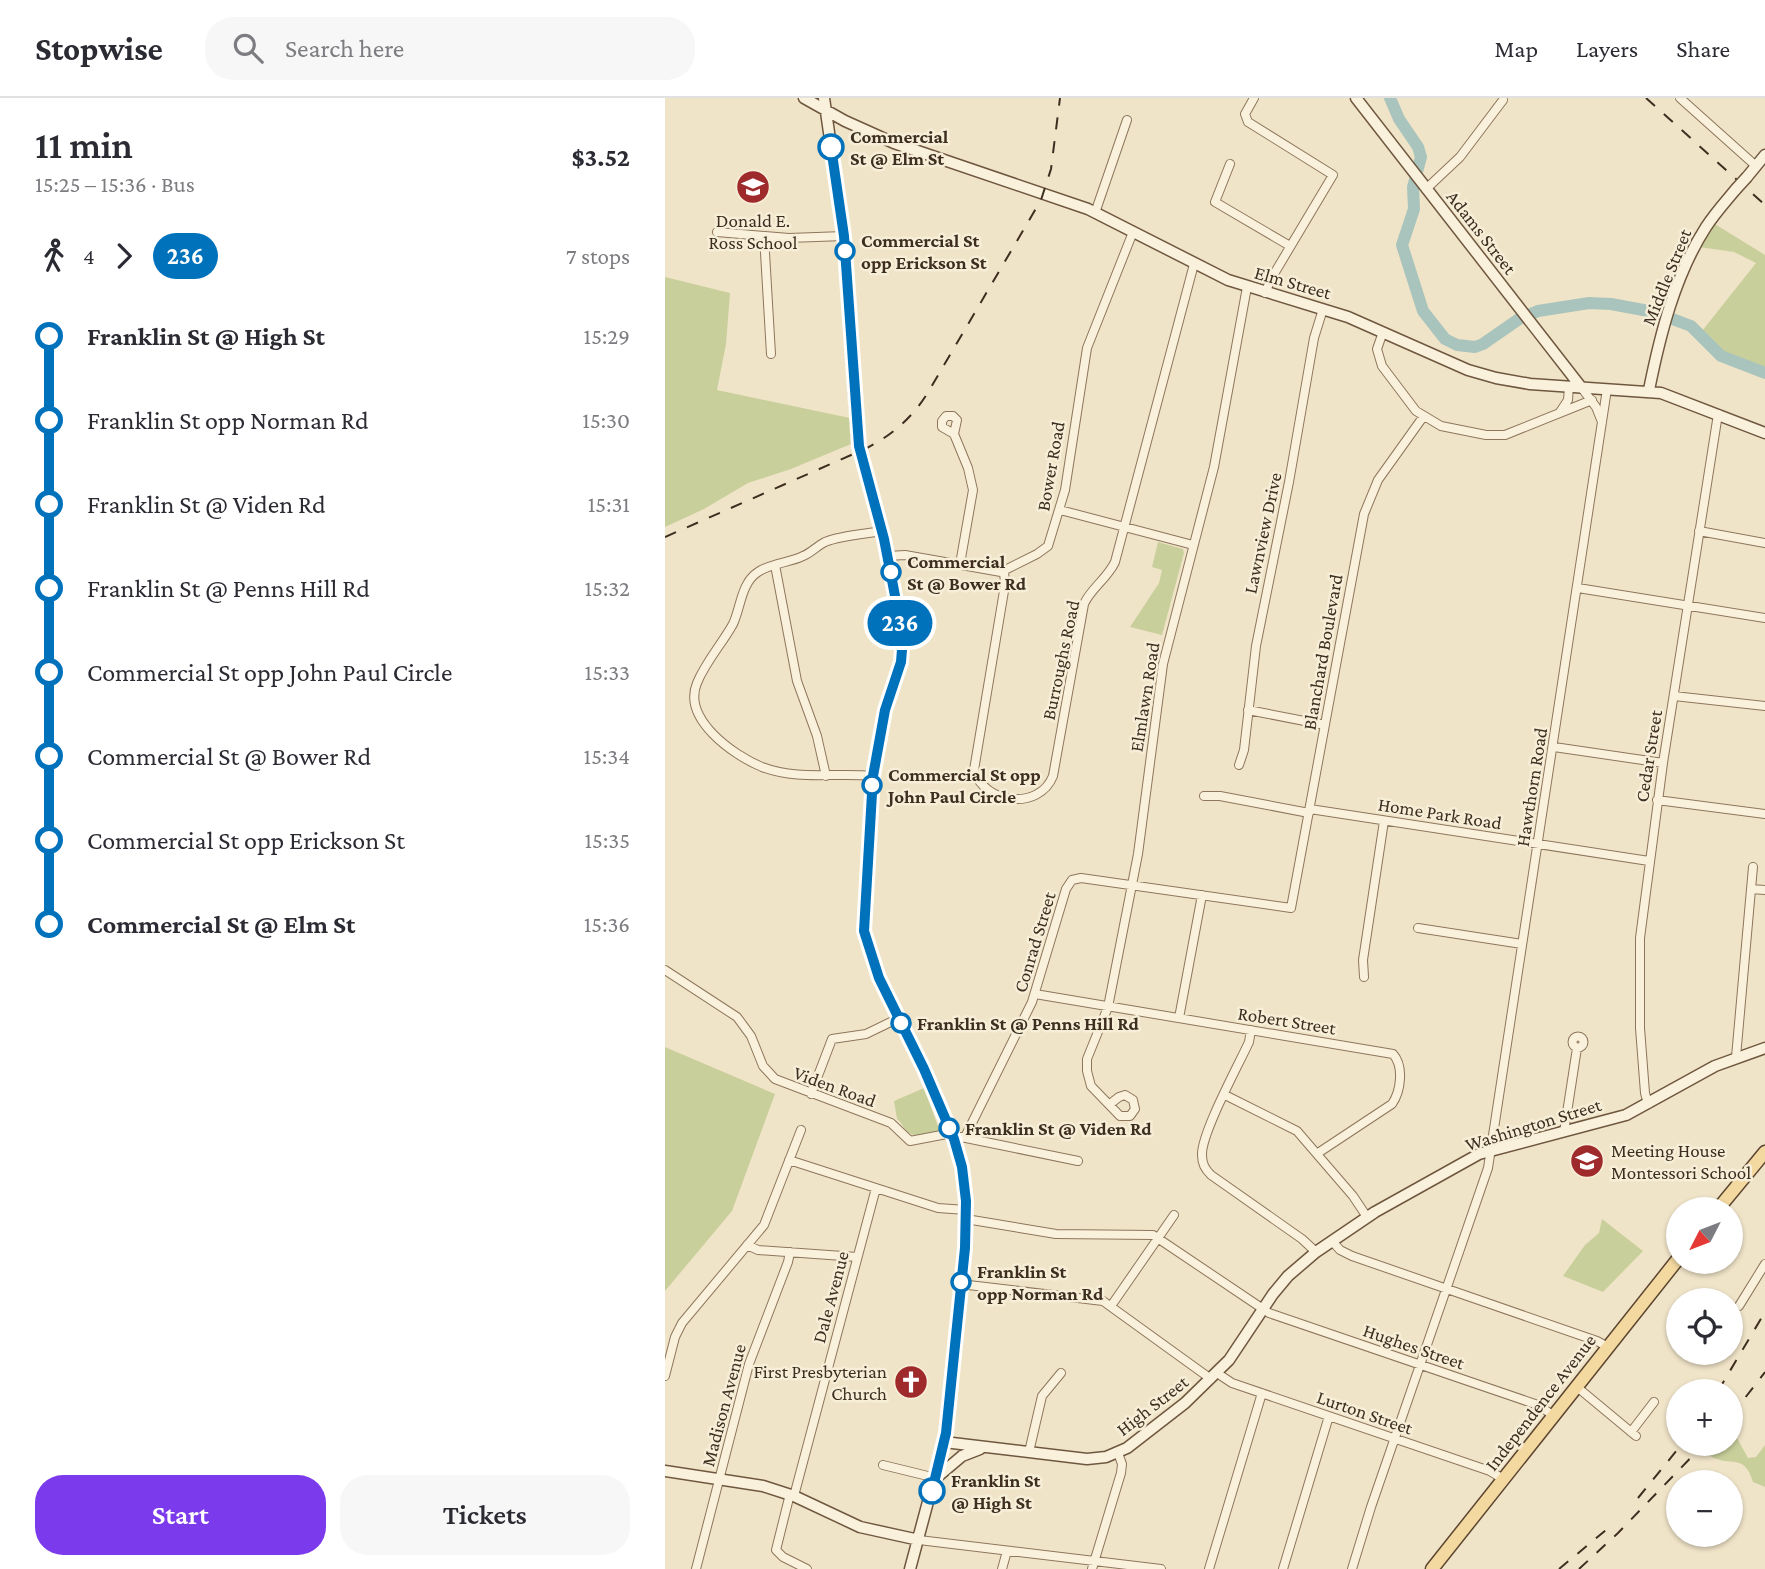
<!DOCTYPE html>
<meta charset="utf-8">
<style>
:root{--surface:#fff;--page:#f7f7f7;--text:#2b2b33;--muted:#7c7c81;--line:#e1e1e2;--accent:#7c3aed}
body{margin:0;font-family:"Crimson Pro",serif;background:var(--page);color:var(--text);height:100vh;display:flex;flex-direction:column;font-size:26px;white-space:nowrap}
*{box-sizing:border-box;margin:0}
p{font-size:23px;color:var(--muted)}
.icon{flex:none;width:38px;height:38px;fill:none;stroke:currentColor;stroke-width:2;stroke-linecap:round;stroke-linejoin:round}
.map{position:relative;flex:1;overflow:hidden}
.panel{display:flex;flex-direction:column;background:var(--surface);width:665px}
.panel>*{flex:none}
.badge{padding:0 14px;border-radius:23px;font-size:24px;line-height:46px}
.needle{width:46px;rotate:228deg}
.fabs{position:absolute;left:1001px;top:1099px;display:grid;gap:14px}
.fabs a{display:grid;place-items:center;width:77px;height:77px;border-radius:50%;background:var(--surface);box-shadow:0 2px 5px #0004;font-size:35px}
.map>.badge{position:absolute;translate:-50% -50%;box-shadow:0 0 0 4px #fff}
.legs{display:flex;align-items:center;gap:10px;height:77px;padding:0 35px;font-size:23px}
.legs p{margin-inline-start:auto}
.summary{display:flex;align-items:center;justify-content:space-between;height:119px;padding:0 35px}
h1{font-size:38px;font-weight:600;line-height:52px}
.action{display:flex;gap:14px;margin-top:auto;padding:14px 35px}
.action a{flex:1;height:80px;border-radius:28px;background:var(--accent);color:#fff;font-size:28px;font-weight:600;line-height:80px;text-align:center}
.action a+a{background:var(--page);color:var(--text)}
ul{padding:0 35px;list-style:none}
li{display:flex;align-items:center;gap:24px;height:84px;font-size:26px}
li i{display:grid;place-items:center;width:10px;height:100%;margin:0 9px;background:currentColor}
li i::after{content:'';width:18px;height:18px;margin:-9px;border:5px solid;border-radius:50%;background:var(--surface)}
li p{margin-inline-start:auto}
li:first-child i{background:linear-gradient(#0000 50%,currentColor 0)}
li:last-child i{background:linear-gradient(currentColor 50%,#0000 0)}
header{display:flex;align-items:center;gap:42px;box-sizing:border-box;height:98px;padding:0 35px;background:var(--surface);border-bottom:2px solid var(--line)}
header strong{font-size:33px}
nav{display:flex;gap:38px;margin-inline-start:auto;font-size:24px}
.search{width:490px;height:63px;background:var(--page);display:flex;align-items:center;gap:18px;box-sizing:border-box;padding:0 24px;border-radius:28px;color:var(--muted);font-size:26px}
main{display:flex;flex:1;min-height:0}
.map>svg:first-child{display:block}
.green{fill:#c9cf9b}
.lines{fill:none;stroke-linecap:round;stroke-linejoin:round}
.river{stroke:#a9c4bc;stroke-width:12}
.street-casing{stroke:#8d765c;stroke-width:10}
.secondary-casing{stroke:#6f573f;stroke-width:13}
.primary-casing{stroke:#5b4430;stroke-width:15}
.street{stroke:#faf1dc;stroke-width:8}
.secondary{stroke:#faf1dc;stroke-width:10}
.primary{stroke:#f3d9a0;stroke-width:12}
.rail{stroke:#3d2e20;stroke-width:2;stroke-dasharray:12 12;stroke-linecap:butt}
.secondary-bridge-casing{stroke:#6f573f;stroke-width:13;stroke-linecap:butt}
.secondary-bridge{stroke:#faf1dc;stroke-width:10}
.line-1-casing{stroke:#fff;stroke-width:16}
.line-1{stroke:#0072bc;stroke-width:10}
.stop-1-dot{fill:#fff;stroke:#0072bc;stroke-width:3.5}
.labels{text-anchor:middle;stroke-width:5;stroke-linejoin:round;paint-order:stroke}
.stop-label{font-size:19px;font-weight:bold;fill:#3d2e20;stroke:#f7eed8;text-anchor:start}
.poi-label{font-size:19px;fill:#3d2e20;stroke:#f7eed8}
.street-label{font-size:19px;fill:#3d2e20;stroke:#f7eed8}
</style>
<header>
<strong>Stopwise</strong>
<div class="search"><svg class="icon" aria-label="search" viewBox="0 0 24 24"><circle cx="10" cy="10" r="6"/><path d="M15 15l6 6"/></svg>Search here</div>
<nav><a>Map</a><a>Layers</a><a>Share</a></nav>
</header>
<main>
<section class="panel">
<div class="summary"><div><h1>11 min</h1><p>15:25 – 15:36 · Bus</p></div><b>$3.52</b></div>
<div class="legs"><svg class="icon" aria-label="walk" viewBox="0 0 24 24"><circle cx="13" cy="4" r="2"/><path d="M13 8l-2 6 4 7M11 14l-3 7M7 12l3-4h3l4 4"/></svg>4<svg class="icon" aria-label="forward" viewBox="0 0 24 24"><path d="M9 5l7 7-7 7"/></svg><b class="badge" style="background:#0072bc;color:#fff">236</b><p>7 stops</p></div>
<ul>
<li><i style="color:#0072bc"></i><b>Franklin St @ High St</b><p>15:29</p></li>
<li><i style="color:#0072bc"></i><span>Franklin St opp Norman Rd</span><p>15:30</p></li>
<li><i style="color:#0072bc"></i><span>Franklin St @ Viden Rd</span><p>15:31</p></li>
<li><i style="color:#0072bc"></i><span>Franklin St @ Penns Hill Rd</span><p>15:32</p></li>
<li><i style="color:#0072bc"></i><span>Commercial St opp John Paul Circle</span><p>15:33</p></li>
<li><i style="color:#0072bc"></i><span>Commercial St @ Bower Rd</span><p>15:34</p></li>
<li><i style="color:#0072bc"></i><span>Commercial St opp Erickson St</span><p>15:35</p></li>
<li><i style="color:#0072bc"></i><b>Commercial St @ Elm St</b><p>15:36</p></li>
</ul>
<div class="action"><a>Start</a><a>Tickets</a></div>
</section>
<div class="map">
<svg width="1100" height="1471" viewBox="0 0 1100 1471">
<rect width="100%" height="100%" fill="#f0e4c8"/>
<path class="green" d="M1045 123 1100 157V275L1056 258 1037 233 1091 165 1069 154 1034 149Z
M0 179 65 195 61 246 52 292 185 320 186 346 126 371 83 385 39 411 0 429Z
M493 444 518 451 519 455 497 537 465 529 494 485 497 472 487 469Z
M0 949 110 996 67 1113 0 1193Z
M259 990 275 1034C264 1036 248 1042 240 1031 237 1027 236 1024 232 1021L229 1003Z
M937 1121 978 1153 938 1194 898 1178 920 1147 934 1135Z
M1066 1335 1072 1340 1083 1360 1091 1359 1100 1347V1389L1088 1384C1079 1354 1066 1370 1045 1358V1351L1050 1346H1066Z"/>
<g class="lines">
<path class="river" d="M725 0 734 21 753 49 756 59 748 89 749 111 737 147 758 213 780 241 792 247 810 249 818 246 854 221 873 213 924 205 946 206 989 214 1026 228 1056 258 1100 275"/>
<g class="street-casing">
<path id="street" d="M589 0 580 16 583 24 668 77 606 181 600 195
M1015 0 1091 68
M565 66 550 104 625 148
M761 91 795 59 838 2
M430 115 462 22
M52 134 124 140 179 138
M99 138 106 256
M718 234 712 251 717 268 751 313 776 328 821 337H840L927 302
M916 289 931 309 937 324
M895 314 903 302 904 288
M281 318H288L292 322 289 336 277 329V323Z
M289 336 303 370 308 392 295 466
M395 412 528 447
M1034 433 1100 445
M223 458 240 457 336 474 372 456 383 448 400 392 422 250 468 134
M110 467 132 583 152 638 161 678
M339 473 340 487 309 672C319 706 374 713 388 678L419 506C426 490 442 481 450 464L529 166
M913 490 1100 520
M1009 598 1100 608
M583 612 660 627
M889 649 998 665
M574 667 579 652 591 548 624 384 649 240 658 211
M208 678C170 674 134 683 97 669 68 657 17 621 32 585 41 563 57 546 68 526 76 509 76 485 93 474 106 465 124 465 138 458 146 455 152 448 160 444 177 437 200 436 218 433
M539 698H555L644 715
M992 702 1100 716
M645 711 984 763
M1086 791 1100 792
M753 830 857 846
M0 872 72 919 86 938 98 968 110 981 226 1025 245 1043 287 1035
M699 879 698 862 719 723
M370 896 728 956C739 968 736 993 727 1006L653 1055
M514 920 537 797
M586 932 584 944C573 968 536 1036 537 1057 537 1066 540 1071 546 1077L637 1141 651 1154
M907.5 944a5.5 5.5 0 1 1 11 0a5.5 5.5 0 1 1-11 0Z
M1071 959 1088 769
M146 996 167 941 201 936 234 920
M560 997 632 1033 688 1098 702 1119
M445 1006 454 999 460 997 468 1002 470 1011 465 1018H455L426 988 422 973V961L443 909 473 756 498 566 549 369 582 189
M983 1006 980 995 975 930V840L998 665 1053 316
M899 1034 912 950
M296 1039 413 1063
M300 1039 367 904 401 791 407 782 416 780 626 810 699 416 713 382 758 319
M124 1062 273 1110 301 1112
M301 1121 391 1136 488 1137 604 1215 873 1307 889 1318
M667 1143 675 1152 687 1158 932 1243 943 1249
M82 1147 93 1152 192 1159
M295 1186 438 1203 546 1281
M446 1208 509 1117
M1074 1208 1100 1166
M552 1275 567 1285 825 1373 838 1381
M0 1278 10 1239 17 1225 99 1127 136 1032
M912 1289 971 1338
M966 1334 989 1304
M364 1354 377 1298 396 1275
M218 1367 271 1380
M125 1396 111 1452 118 1459 142 1471
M129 1398 211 1090
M254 1442 496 1471
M31 1471 84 1266 123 1164 125 1154
M337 1471 342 1453
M427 1471 456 1375 457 1366 453 1355
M544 1471 597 1295
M618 1471 664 1318
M687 1471 706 1409 823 1070 942 291"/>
</g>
<g class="secondary-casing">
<path id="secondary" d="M139 0 180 23 229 45 423 111 563 182 683 219 803 272 831 280 865 286 996 295 1100 335
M159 0 179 138 192 337 198 366 218 433 238 545 234 569 220 612 208 678 199 833 214 879 259 971 289 1041 297 1069 301 1103 300 1141 280 1340 245 1471
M691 0 916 289
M1082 79 1100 57
M984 292C995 237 1010 177 1041 129 1050 115 1061 103 1071 91
M279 1344 422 1361 441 1359 462 1350 520 1305 564 1262 608 1196 623 1178 651 1154 710 1114 814 1056 961 1017 1050 968 1100 950
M0 1373 98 1388 129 1398 195 1429 254 1442
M271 1380 297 1358 315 1351"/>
</g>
<g class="primary-casing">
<path id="primary" d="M1053 1111 1100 1054
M767 1471 1013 1161"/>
</g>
<use href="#street" class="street"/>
<use href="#secondary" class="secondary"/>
<use href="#primary" class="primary"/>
<path class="rail" d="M981 0 1100 107
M0 439 202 350C227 337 247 320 262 296L376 102 386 71 395 0
M1053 1293 1100 1214
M1066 1318 1100 1274
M973 1400 1017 1346
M894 1471 941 1432
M914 1471 953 1435 1039 1346"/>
<g class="secondary-bridge-casing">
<path id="secondary-bridge" d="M1071 91 1082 79"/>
</g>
<use href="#secondary-bridge" class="secondary-bridge"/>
</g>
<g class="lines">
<g class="line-1-casing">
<path id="line-1" d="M166 49 179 138 194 348 219 441 238 539 236 564 220 612 208 678 199 833 214 880 259 971 289 1041 297 1069 301 1103 300 1150 281 1335 267 1393"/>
</g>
<use href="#line-1" class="line-1"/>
</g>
<defs>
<g id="school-disc" transform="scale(1.75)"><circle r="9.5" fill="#9e2a2b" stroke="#f7eed8"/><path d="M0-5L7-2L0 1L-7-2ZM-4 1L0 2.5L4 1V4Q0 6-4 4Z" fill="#fff"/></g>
<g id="church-disc" transform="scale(1.75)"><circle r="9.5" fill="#9e2a2b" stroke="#f7eed8"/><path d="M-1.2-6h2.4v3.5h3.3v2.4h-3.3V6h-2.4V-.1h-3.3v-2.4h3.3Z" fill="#fff"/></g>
</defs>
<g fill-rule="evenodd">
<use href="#school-disc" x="88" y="89"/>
<use href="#school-disc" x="922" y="1063"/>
<use href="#church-disc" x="246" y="1284"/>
</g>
<g class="stop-1-dot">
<circle cx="166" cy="49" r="12"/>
<circle cx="180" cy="153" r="9"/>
<circle cx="226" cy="474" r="9"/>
<circle cx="207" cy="687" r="9"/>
<circle cx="236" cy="925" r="9"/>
<circle cx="284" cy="1030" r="9"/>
<circle cx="296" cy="1184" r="9"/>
<circle cx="267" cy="1393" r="12"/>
</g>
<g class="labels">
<g class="stop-label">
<text x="185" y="45">Commercial<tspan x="185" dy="22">St @ Elm St</tspan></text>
<text x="196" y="149">Commercial St<tspan x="196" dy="22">opp Erickson St</tspan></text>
<text x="242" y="470">Commercial<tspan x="242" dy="22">St @ Bower Rd</tspan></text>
<text x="223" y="683">Commercial St opp<tspan x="223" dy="22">John Paul Circle</tspan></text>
<text x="252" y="932">Franklin St @ Penns Hill Rd</text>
<text x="300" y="1037">Franklin St @ Viden Rd</text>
<text x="312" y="1180">Franklin St<tspan x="312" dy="22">opp Norman Rd</tspan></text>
<text x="286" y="1389">Franklin St<tspan x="286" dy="22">@ High St</tspan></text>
</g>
<g class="poi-label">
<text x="88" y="129">Donald E.<tspan x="88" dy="22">Ross School</tspan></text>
<text x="946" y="1059" text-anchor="start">Meeting House<tspan x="946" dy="22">Montessori School</tspan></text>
<text x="222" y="1280" text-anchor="end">First Presbyterian<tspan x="222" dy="22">Church</tspan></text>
</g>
<g class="street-label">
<text transform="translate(817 134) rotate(52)" y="7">Adams Street</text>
<text transform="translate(1001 179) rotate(-68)" y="7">Middle Street</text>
<text transform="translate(628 184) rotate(16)" y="7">Elm Street</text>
<text transform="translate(385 368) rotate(-80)" y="7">Bower Road</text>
<text transform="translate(597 435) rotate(-78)" y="7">Lawnview Drive</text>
<text transform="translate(657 554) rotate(-80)" y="7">Blanchard Boulevard</text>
<text transform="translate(395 562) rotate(-78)" y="7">Burroughs Road</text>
<text transform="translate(479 599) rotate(-81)" y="7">Elmlawn Road</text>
<text transform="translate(983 658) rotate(-81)" y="7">Cedar Street</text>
<text transform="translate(866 689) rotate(-81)" y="7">Hawthorn Road</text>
<text transform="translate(775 715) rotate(9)" y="7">Home Park Road</text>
<text transform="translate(369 844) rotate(-73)" y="7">Conrad Street</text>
<text transform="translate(622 922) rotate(9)" y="7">Robert Street</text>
<text transform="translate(170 988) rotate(20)" y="7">Viden Road</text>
<text transform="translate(868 1026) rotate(-17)" y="7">Washington Street</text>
<text transform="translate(165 1199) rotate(-75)" y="7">Dale Avenue</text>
<text transform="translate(749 1248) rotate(19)" y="7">Hughes Street</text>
<text transform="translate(875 1304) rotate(-52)" y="7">Independence Avenue</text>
<text transform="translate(58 1307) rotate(-75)" y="7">Madison Avenue</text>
<text transform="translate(487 1307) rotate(-38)" y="7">High Street</text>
<text transform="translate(700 1314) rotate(19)" y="7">Lurton Street</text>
</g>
</g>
</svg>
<div class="fabs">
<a><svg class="needle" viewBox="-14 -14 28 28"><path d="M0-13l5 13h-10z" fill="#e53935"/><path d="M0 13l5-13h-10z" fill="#7c7c81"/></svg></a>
<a><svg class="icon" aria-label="locate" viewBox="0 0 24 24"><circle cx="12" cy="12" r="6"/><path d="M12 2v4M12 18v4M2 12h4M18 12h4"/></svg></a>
<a>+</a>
<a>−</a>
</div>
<b class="badge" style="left:235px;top:525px;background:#0072bc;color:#fff">236</b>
</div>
</main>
